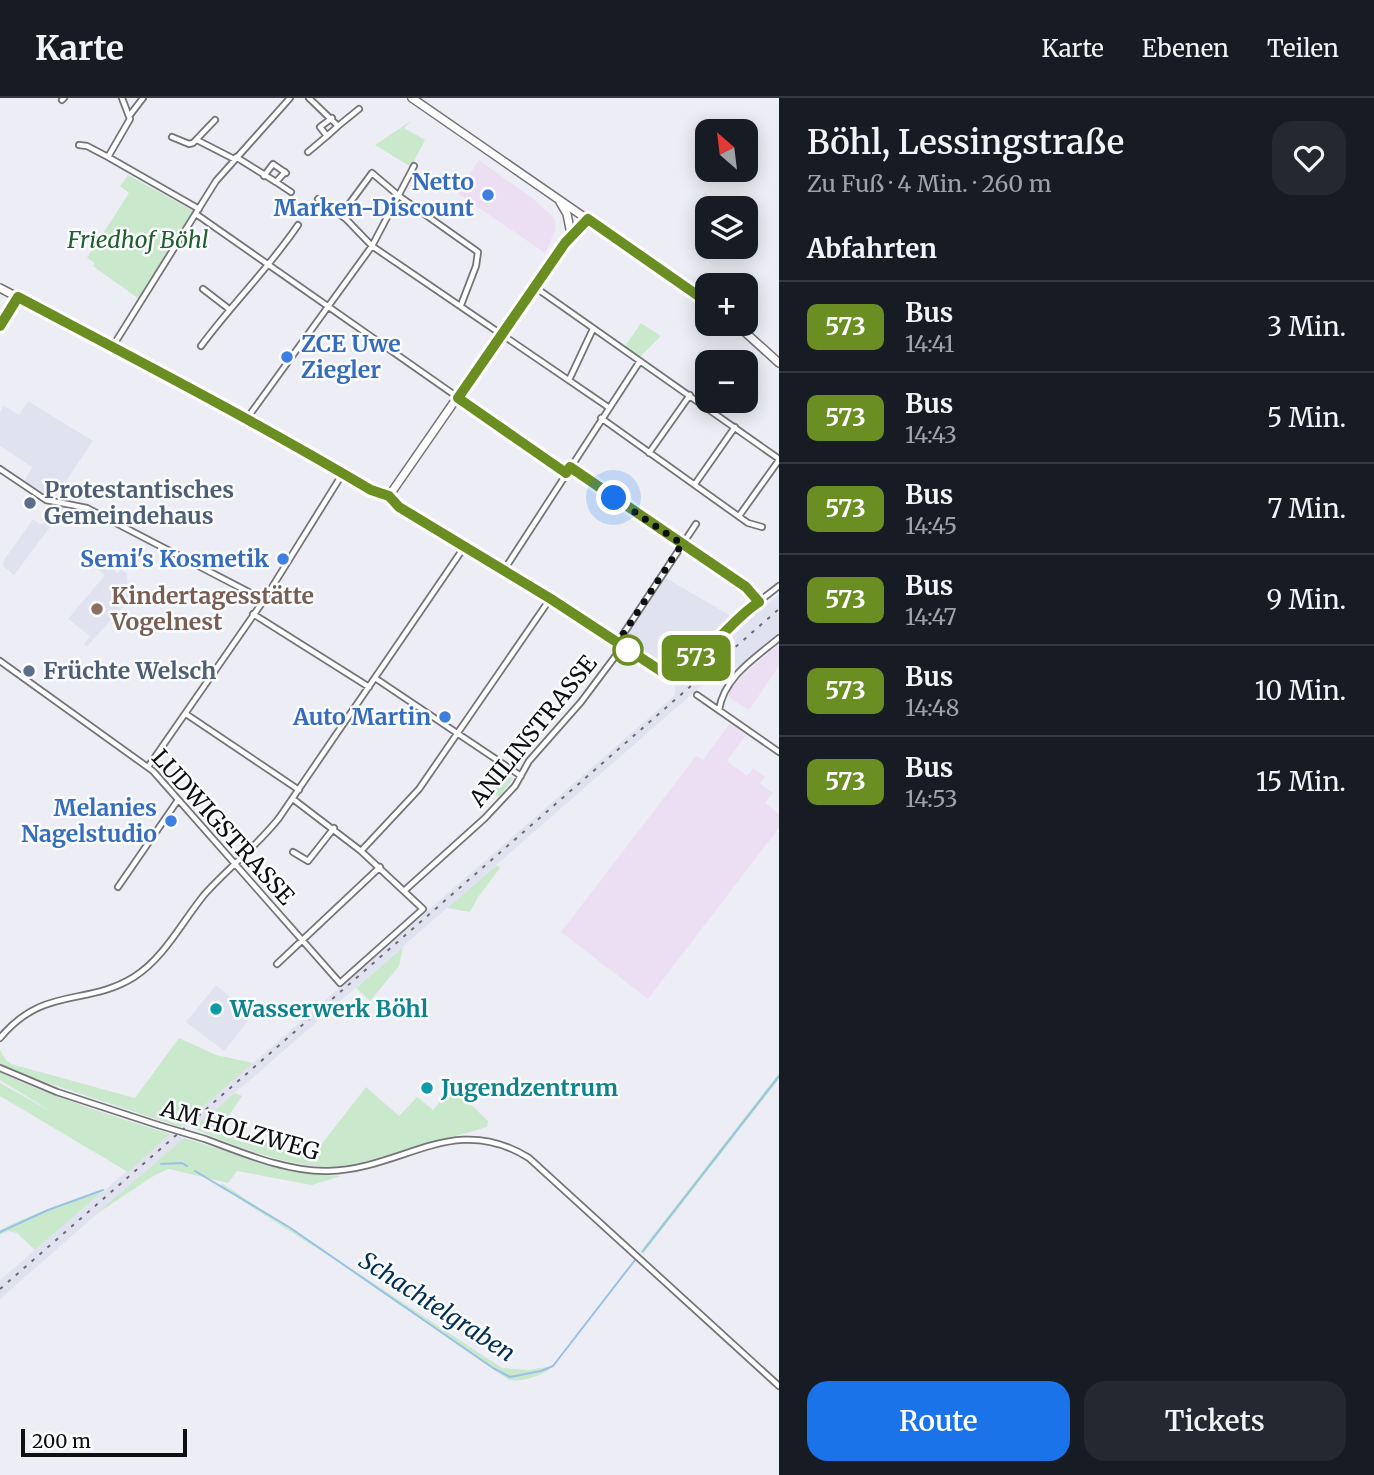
<!DOCTYPE html>
<html lang="de">
<meta charset="utf-8">
<style>
:root{--surface:#171b24;--page:#242831;--text:#f1f3f6;--muted:#9ea1a6;--line:#363941;--accent:#1a73e8}
body{margin:0;font-family:Merriweather,serif;background:var(--page);color:var(--text);height:100vh;display:flex;flex-direction:column;font-size:26px;white-space:nowrap}
*{box-sizing:border-box;margin:0}
p{font-size:23px;color:var(--muted)}
.icon{flex:none;width:38px;height:38px;fill:none;stroke:currentColor;stroke-width:2;stroke-linecap:round;stroke-linejoin:round}
.map{position:relative;flex:1;overflow:hidden}
.side{display:flex;flex-direction:column;background:var(--surface);width:595px}
.side>*{flex:none}
.badge{padding:0 14px;border-radius:10px;font-size:24px;line-height:46px}
.needle{width:46px;rotate:332deg}
.controls{position:absolute;left:695px;top:21px;display:grid;gap:14px}
.controls a{display:grid;place-items:center;width:63px;height:63px;border-radius:14px;background:var(--surface);box-shadow:0 4px 18px #0003;font-size:35px}
.scale{position:absolute;left:21px;bottom:18px;width:166px;box-sizing:border-box;padding-left:7px;border:4px solid #0e0f11;border-top:0;font-size:19px;line-height:24px;white-space:nowrap;color:#0e0f11;-webkit-text-stroke:5px #fbfcfe;paint-order:stroke}
.you{position:absolute;width:35px;height:35px;margin:-18px;border:5px solid #fff;border-radius:50%;background:#1a73e8;box-shadow:0 0 0 10px #1a73e833}
.map>.badge{position:absolute;translate:-50% -50%;box-shadow:0 0 0 4px #fff}
h2{padding:0 28px;font-size:26px;line-height:63px}
.round{display:grid;place-items:center;flex:none;width:74px;height:74px;border-radius:21px;background:var(--page)}
.headline{display:flex;align-items:center;justify-content:space-between;height:119px;padding:0 28px}
h1{font-size:33px;font-weight:600;line-height:52px}
.action{display:flex;gap:14px;margin-top:auto;padding:14px 28px}
.action a{flex:1;height:80px;border-radius:21px;background:var(--accent);color:#fff;font-size:28px;font-weight:600;line-height:80px;text-align:center}
.action a+a{background:var(--page);color:var(--text)}
ul{padding:0;list-style:none}
li{display:flex;align-items:center;gap:21px;height:91px;padding:0 28px;border-top:2px solid var(--line)}
li div{flex:1}
li b{display:block;font-size:26px}
li em{font-style:normal}
li .badge{min-width:77px;font-weight:700;text-align:center}
header{display:flex;align-items:center;gap:42px;box-sizing:border-box;height:98px;padding:0 35px;background:var(--surface);border-bottom:2px solid var(--line)}
header strong{font-size:33px}
nav{display:flex;gap:38px;margin-inline-start:auto;font-size:24px}
main{display:flex;flex:1;min-height:0}
.map>svg:first-child{display:block}
.commercial{fill:#ecdff3}
.built{fill:#e1e2f0}
.green{fill:#c9e8cc}
.lines{fill:none;stroke-linecap:round;stroke-linejoin:round}
.stream{stroke:#9ac1e7;stroke-width:2}
.street-casing{stroke:#737379;stroke-width:8}
.secondary-casing{stroke:#737379;stroke-width:10}
.street{stroke:#fff;stroke-width:4.5}
.secondary{stroke:#fff;stroke-width:7}
.rail{stroke:#6b6c70;stroke-width:2;stroke-dasharray:3.5 7;stroke-linecap:butt}
.street-bridge-casing{stroke:#737379;stroke-width:8;stroke-linecap:butt}
.street-bridge{stroke:#fff;stroke-width:4.5}
.line-casing{stroke:#fff;stroke-width:16}
.line{stroke:#6b8e23;stroke-width:10}
.walk{stroke:#0e0f11;stroke-width:7;stroke-dasharray:0 12.6}
.shop-dot{fill:#3f7fe0;stroke:#fbfcfe;stroke-width:2.5}
.service-dot{fill:#5c6f8a;stroke:#fbfcfe;stroke-width:2.5}
.education-dot{fill:#8d6e63;stroke:#fbfcfe;stroke-width:2.5}
.stop-dot{fill:#fff;stroke:#6b8e23;stroke-width:3.5}
.culture-dot{fill:#0f9aa8;stroke:#fbfcfe;stroke-width:2.5}
.labels{text-anchor:middle;stroke-width:5;stroke-linejoin:round;paint-order:stroke}
.shop-label{font-size:23px;font-weight:bold;fill:#366cbe;stroke:#fbfcfe;text-anchor:end}
.park-label{font-size:23px;font-style:italic;fill:#225e2e;stroke:#fbfcfe}
.service-label{font-size:23px;font-weight:bold;fill:#4e5e75;stroke:#fbfcfe;text-anchor:start}
.education-label{font-size:23px;font-weight:bold;fill:#785e54;stroke:#fbfcfe;text-anchor:start}
.street-label{font-size:23px;fill:#0e0f11;stroke:#fbfcfe}
.culture-label{font-size:23px;font-weight:bold;fill:#0d838f;stroke:#fbfcfe;text-anchor:start}
.water-label{font-size:24px;font-style:italic;fill:#022f53;stroke:#fbfcfe}
</style>
<header>
<strong>Karte</strong>
<nav><a>Karte</a><a>Ebenen</a><a>Teilen</a></nav>
</header>
<main>
<div class="map">
<svg width="779" height="1377" viewBox="0 0 779 1377">
<rect width="100%" height="100%" fill="#edeef5"/>
<path class="commercial" d="M479 62 535 102 554 120 556 131 545 155 457 95Z
M779 546V568L749 612 732 602 725 593Z
M730 625 746 637 727 663 747 678 753 670 765 679 760 686 773 695 765 705 779 716V730L648 901 561 834 696 658 703 662Z"/>
<path class="built" d="M28 303 93 343 54 401 24 384 32 369 0 348V314L2 310 4 308 19 317Z
M62 408H66L14 477 3 468 4 462 33 421 41 427 47 420 50 422 55 419Z
M103 465 118 475 121 471 127 476 129 501 87 549 84 546 90 538 68 521 105 477 98 472Z
M664 479 733 519 684 569 664 573 621 544Z
M779 496V537L777 540 739 568 728 572 724 568 256 977 193 1030 182 1027 675 597V588Z
M216 887 252 918 224 953 186 924Z
M170 1036 184 1040 0 1201V1182Z"/>
<path class="green" d="M411 23 404 30 425 42 411 69 375 47Z
M128 77 195 114 139 201 93 168 95 165 87 160 129 95 120 88Z
M641 225 661 238 641 258H636L624 250Z
M500 671 513 681 499 699 486 689Z
M497 767 500 770 478 799 470 814 447 810Z
M403 849 399 868 370 903 356 890Z
M179 940 216 957 253 965 180 1029 30 979 0 967V952L6 962 11 966 135 1000Z
M0 974C54 1000 113 1018 170 1036L128 1074 0 998V985L52 1014 0 982Z
M779 975V981L643 1156 640 1154Z
M366 989 399 1018 417 999 433 1012 453 989 488 1023 487 1029 342 1070C290 1069 240 1051 193 1030L235 995 242 998 221 1029 310 1061Z
M184 1040C235 1055 287 1076 341 1078L312 1087 237 1073 228 1085 169 1071 155 1077 95 1117Z
M223 1086 502 1270 529 1272 547 1269 549 1272C536 1279 523 1284 509 1282L343 1167 219 1088Z
M102 1094 35 1152 17 1135 8 1133 0 1137V1132C33 1115 67 1104 102 1094Z"/>
<g class="lines">
<path class="stream" d="M161 1066 182 1065 187 1068
M195 1073 289 1129 493 1270 510 1279 541 1273 553 1268 635 1162
M0 1134 48 1112 103 1092
M643 1153 779 978"/>
<g class="street-casing">
<path id="street" d="M309 0 338 28 327 38 320 29 332 20
M62 2 64 0
M130 17 143 0
M338 28 359 11
M172 39 189 46 193 45 215 22
M197 42 234 61
M79 47 87 48 108 59 199 111
M308 54 327 38
M108 59 130 21 122 0
M236 59 276 84 285 74
M264 78 273 66 286 75
M276 84 291 94
M318 101 346 121 372 148 608 309
M196 116 566 375
M341 117 372 75 399 98 478 154 476 168 461 207
M203 191 229 211
M539 192 779 361
M113 248 216 83 290 0
M201 248C232 206 269 170 298 127
M569 282 593 231
M248 319 372 148 414 68
M601 320 748 425 762 429
M649 355 690 297
M570 369 746 490 759 504
M0 371 46 402 87 410 264 502
M695 386 735 329
M389 398 399 409 504 472 668 577 675 576 682 573 722 537 739 519 779 488
M739 418 779 362
M504 472 640 263
M253 516 369 589
M618 544 696 426
M0 563 153 673 340 885 423 811 361 753 293 701
M375 580 521 678
M697 597 779 654
M719 612C724 579 755 560 779 540
M186 616 299 692
M148 669 264 502 343 375
M361 753 419 691 550 501
M293 754 308 763 334 730
M118 789 178 702
M404 793 485 720 515 688 529 663 581 604 623 548
M277 866 380 769
M0 940C44 887 86 909 134 879 164 860 182 824 204 797 228 770 257 748 279 720L465 448
M0 970 57 994 158 1027
M205 1041C243 1055 287 1074 328 1073 404 1071 454 1013 529 1060L779 1288"/>
</g>
<g class="secondary-casing">
<path id="secondary" d="M412 0 707 204
M560 104 567 116 570 131
M0 190 248 319 371 392 389 398 564 145 588 121
M736 226 779 265
M0 227 18 199"/>
</g>
<use href="#street" class="street"/>
<use href="#secondary" class="secondary"/>
<path class="rail" d="M0 1191 779 511"/>
<g class="street-bridge-casing">
<path id="street-bridge" d="M158 1027 205 1041"/>
</g>
<use href="#street-bridge" class="street-bridge"/>
</g>
<g class="lines">
<g class="line-casing">
<path id="line" d="M0 228 18 199C137 262 255 323 371 392L389 398 399 409 551 501 664 575 672 578C702 566 730 522 759 504L746 489 570 369 566 375 458 300 565 145 588 121 707 204"/>
</g>
<use href="#line" class="line"/>
<path class="walk" d="M614 400 682 446 618 544 628 552"/>
</g>
<g class="shop-dot">
<circle cx="488" cy="97" r="7"/>
<circle cx="287" cy="259" r="7"/>
<circle cx="283" cy="461" r="7"/>
<circle cx="445" cy="619" r="7"/>
<circle cx="171" cy="723" r="7"/>
</g>
<g class="service-dot">
<circle cx="30" cy="405" r="7"/>
<circle cx="29" cy="573" r="7"/>
</g>
<circle class="education-dot" cx="97" cy="511" r="7"/>
<circle class="stop-dot" cx="628" cy="552" r="14"/>
<g class="culture-dot">
<circle cx="216" cy="911" r="7"/>
<circle cx="427" cy="990" r="7"/>
</g>
<g class="labels">
<g class="shop-label">
<text x="474" y="92">Netto<tspan x="474" dy="26">Marken-Discount</tspan></text>
<text x="301" y="254" text-anchor="start">ZCE Uwe<tspan x="301" dy="26">Ziegler</tspan></text>
<text x="269" y="469">Semi's Kosmetik</text>
<text x="431" y="627">Auto Martin</text>
<text x="157" y="718">Melanies<tspan x="157" dy="26">Nagelstudio</tspan></text>
</g>
<g class="park-label">
<text x="138" y="150">Friedhof Böhl</text>
</g>
<g class="service-label">
<text x="44" y="400">Protestantisches<tspan x="44" dy="26">Gemeindehaus</tspan></text>
<text x="43" y="581">Früchte Welsch</text>
</g>
<g class="education-label">
<text x="111" y="506">Kindertagesstätte<tspan x="111" dy="26">Vogelnest</tspan></text>
</g>
<g class="street-label">
<text transform="translate(533 633) rotate(-51)" y="8">ANILINSTRASSE</text>
<text transform="translate(223 729) rotate(48)" y="8">LUDWIGSTRASSE</text>
<text transform="translate(240 1032) rotate(16)" y="8">AM HOLZWEG</text>
</g>
<g class="culture-label">
<text x="230" y="919">Wasserwerk Böhl</text>
<text x="441" y="998">Jugendzentrum</text>
</g>
<g class="water-label">
<text transform="translate(437 1209) rotate(33)" y="8">Schachtelgraben</text>
</g>
</g>
</svg>
<div class="controls">
<a><svg class="needle" viewBox="-14 -14 28 28"><path d="M0-13l5 13h-10z" fill="#e53935"/><path d="M0 13l5-13h-10z" fill="#9ea1a6"/></svg></a>
<a><svg class="icon" aria-label="layers" viewBox="0 0 24 24"><path d="M12 4l9 5-9 5-9-5zM3 14l9 5 9-5"/></svg></a>
<a>+</a>
<a>−</a>
</div>
<div class="scale">200 m</div>
<div class="you" style="left:614px;top:400px"></div>
<b class="badge" style="left:696px;top:560px;background:#6b8e23;color:#fff">573</b>
</div>
<section class="side">
<div class="headline"><div><h1>Böhl, Lessingstraße</h1><p>Zu Fuß · 4 Min. · 260 m</p></div><a class="round"><svg class="icon" aria-label="heart" viewBox="0 0 24 24"><path d="M12 20l-8-8c-3-5 5-10 8-4 3-6 11-1 8 4z"/></svg></a></div>
<h2>Abfahrten</h2>
<ul>
<li><span class="badge" style="background:#6b8e23;color:#fff">573</span><div><b>Bus</b><p>14:41</p></div><em>3 Min.</em></li>
<li><span class="badge" style="background:#6b8e23;color:#fff">573</span><div><b>Bus</b><p>14:43</p></div><em>5 Min.</em></li>
<li><span class="badge" style="background:#6b8e23;color:#fff">573</span><div><b>Bus</b><p>14:45</p></div><em>7 Min.</em></li>
<li><span class="badge" style="background:#6b8e23;color:#fff">573</span><div><b>Bus</b><p>14:47</p></div><em>9 Min.</em></li>
<li><span class="badge" style="background:#6b8e23;color:#fff">573</span><div><b>Bus</b><p>14:48</p></div><em>10 Min.</em></li>
<li><span class="badge" style="background:#6b8e23;color:#fff">573</span><div><b>Bus</b><p>14:53</p></div><em>15 Min.</em></li>
</ul>
<div class="action"><a>Route</a><a>Tickets</a></div>
</section>
</main>
